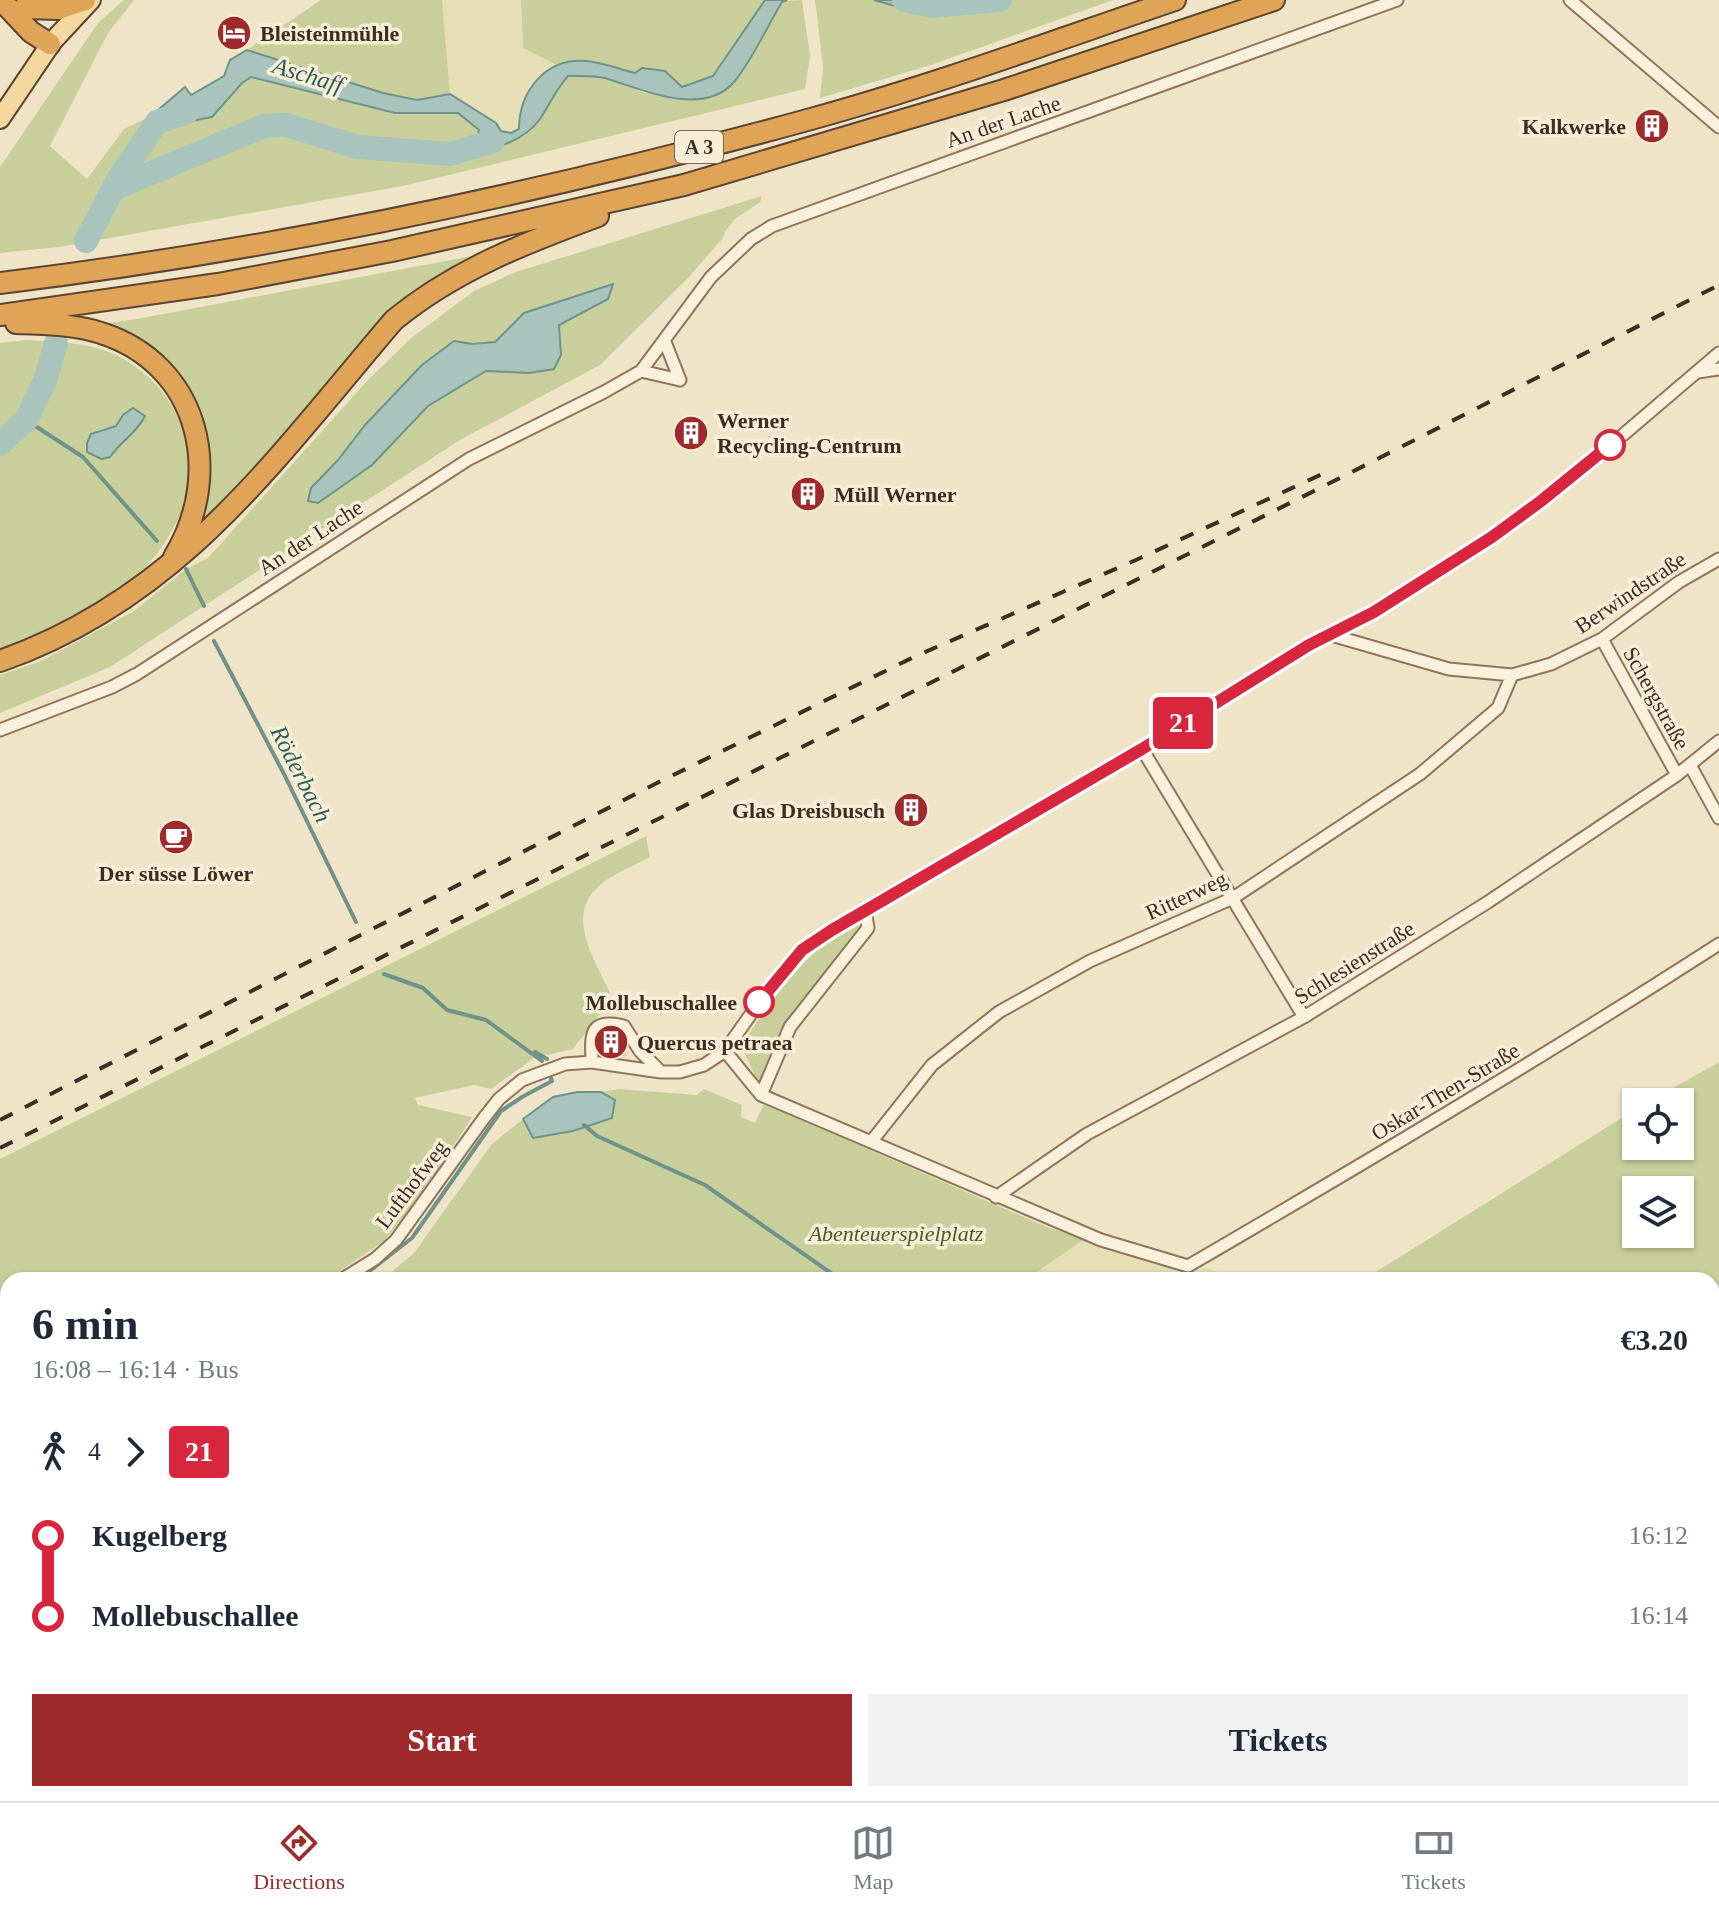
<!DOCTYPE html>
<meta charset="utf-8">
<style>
:root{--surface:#fff;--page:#f2f2f3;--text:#1f2937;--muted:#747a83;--line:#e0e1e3;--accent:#9e2a2b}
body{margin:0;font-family:Georgia,serif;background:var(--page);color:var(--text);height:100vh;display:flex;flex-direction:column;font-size:30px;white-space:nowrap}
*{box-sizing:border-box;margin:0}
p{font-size:26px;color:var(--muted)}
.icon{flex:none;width:44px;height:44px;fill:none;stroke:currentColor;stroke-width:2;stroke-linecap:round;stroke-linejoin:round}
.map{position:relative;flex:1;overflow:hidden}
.side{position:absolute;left:0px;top:1272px;width:1720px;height:530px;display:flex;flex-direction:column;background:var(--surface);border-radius:24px 24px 0 0;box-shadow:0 2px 6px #0004}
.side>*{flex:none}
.badge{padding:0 16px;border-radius:6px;font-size:28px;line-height:52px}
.fabs{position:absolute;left:1622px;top:1088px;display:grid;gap:16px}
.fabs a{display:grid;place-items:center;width:72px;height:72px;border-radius:0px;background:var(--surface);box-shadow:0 2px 6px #0004;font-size:40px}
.map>.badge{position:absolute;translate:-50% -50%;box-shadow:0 0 0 4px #fff}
.legs{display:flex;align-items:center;gap:12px;height:88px;padding:0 32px;font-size:26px}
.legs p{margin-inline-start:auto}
.head{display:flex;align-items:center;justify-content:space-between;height:136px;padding:0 32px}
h1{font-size:44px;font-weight:600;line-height:60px}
.action{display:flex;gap:16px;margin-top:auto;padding:16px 32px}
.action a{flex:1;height:92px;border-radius:0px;background:var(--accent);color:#fff;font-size:32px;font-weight:600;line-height:92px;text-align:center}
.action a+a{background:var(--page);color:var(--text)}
ul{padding:0 32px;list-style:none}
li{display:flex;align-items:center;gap:28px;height:80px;font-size:30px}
li i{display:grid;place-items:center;width:12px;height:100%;margin:0 10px;background:currentColor}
li i::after{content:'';width:20px;height:20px;margin:-10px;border:6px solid;border-radius:50%;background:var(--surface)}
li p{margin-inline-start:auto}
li:first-child i{background:linear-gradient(#0000 50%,currentColor 0)}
li:last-child i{background:linear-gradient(currentColor 50%,#0000 0)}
.menu{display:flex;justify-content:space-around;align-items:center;height:112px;border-top:2px solid var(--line);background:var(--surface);font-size:22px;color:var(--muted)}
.menu a{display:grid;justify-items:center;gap:4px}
.menu .selected{color:var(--accent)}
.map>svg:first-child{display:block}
.farmland{fill:#e6deb5}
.green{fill:#c9cf9b;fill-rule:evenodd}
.water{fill:#a9c4bc;stroke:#6f938a;stroke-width:2}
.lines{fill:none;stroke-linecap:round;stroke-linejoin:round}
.stream{stroke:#6f938a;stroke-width:4}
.river{stroke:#a9c4bc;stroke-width:24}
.minor-casing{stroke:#8d765c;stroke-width:15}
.primary-casing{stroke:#5b4430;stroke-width:22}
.motorway-casing{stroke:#5b4430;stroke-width:24}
.minor{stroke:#faf1dc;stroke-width:11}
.primary{stroke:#f3d9a0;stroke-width:18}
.motorway{stroke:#e0a458;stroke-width:20}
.rail{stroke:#3d2e20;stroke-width:4;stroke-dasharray:14 14;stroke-linecap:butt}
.line-1-casing{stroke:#fff;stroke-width:18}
.line-1{stroke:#d7263d;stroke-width:12}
.stop-1-dot{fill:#fff;stroke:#d7263d;stroke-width:4}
.labels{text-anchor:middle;stroke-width:7;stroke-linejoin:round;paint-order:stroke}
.shield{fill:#f7eed8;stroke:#756857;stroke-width:2}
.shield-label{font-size:20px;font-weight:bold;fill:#3d2e20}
.poi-label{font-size:22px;font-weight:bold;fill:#3d2e20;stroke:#f7eed8;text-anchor:start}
.street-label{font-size:22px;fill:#3d2e20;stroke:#f7eed8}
.stop-label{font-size:22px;font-weight:bold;fill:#3d2e20;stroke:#f7eed8;text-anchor:end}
.park-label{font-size:22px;font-style:italic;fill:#4d5a26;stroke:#f7eed8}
.water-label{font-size:24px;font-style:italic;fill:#2f5d5a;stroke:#f7eed8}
</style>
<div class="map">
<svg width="1719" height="1801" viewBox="0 0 1719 1801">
<rect width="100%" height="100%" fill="#f0e4c8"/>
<path class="farmland" d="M442 0H521L523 47 557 65 530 85 519 114V129L511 133 501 131 496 123 450 94Z
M1084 1239 1187 1273 1205 1268 1244 1280H1026Z
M1712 1504 1719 1509V1786L1712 1782Z
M1615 1794H1698L1694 1801H1626Z"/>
<path class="green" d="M124 0H134L108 33 50 146 87 179 124 129 151 116 165 126 212 117 242 83 251 77 395 113H458L479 130 477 139 469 144 467 152 489 151 540 119 554 91 568 76 602 77 645 93 734 82 782 1 802 0 810 56 805 89 403 186 59 247 0 253V167L98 23Z
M321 0H442L450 94 417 100 383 93 247 50Z
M521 0H765L713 76 682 87 585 61 557 65 523 48Z
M815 0H874L916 12 950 11 954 4 952 0H1113L931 65 820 98 823 67Z
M762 196 760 202 735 219 726 230 723 238 688 278 600 365 460 440 110 667 0 713V675L41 661 134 611 186 569 208 558 366 382 410 339 474 291 516 272ZM575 315 559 325 561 355 529 373 486 371 428 406 372 465 318 503 311 488C359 438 398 383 454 341L472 344 495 342 506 329Z
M488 253 410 292 385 315 305 408 239 490 193 537C203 513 213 484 211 459 207 412 182 365 140 341 128 334 114 329 101 324L137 319Z
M26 340C55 342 90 342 116 355 169 381 200 438 186 497 180 524 158 555 139 575 107 606 42 635 0 651V343ZM116 426 124 440 110 457 98 430Z
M646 836 650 857C634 866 614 873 600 885 564 915 595 960 610 993L602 1000 603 1010 573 1049 534 1058 491 1089 474 1085 415 1098 418 1105 472 1117 421 1196 384 1241 327 1280H8V1387H0V1159Z
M855 922 861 928 779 1033 758 1083 742 1047C770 996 806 953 855 922Z
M605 1030 621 1033 627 1043 626 1057 602 1052C596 1043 598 1038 605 1030Z
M1719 1062V1509L1712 1504V1280H1363L1636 1109V1146H1680V1102H1648ZM1680 1190V1234H1636V1190Z
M619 1089 697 1095 704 1089 742 1105 741 1117 755 1123 764 1104 1047 1227 1084 1239 1026 1280H382L414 1253 492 1144 523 1119 533 1138 573 1131 597 1124 615 1100 601 1092Z
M8 1411V1557L0 1561V1412Z
M8 1598V1794H506L513 1801H0V1602Z
M556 1794H1555L1565 1800 1569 1794H1615L1626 1801H558Z"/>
<path class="water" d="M765 0H787L782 2C768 25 751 62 734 82 703 118 641 89 605 78 593 75 580 76 568 76 556 89 550 104 540 119 524 141 493 150 467 153L469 144 477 139 479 130 458 113H395L251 77 242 83 212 117 165 126 151 116 185 87 191 95 224 76 230 60 247 50 383 93 417 100 450 94 496 123 501 131 511 133 519 129C519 91 546 58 585 61 602 62 619 69 635 73L642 68 665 71 682 87 713 76Z
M874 0H952L954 4 950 11 916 12Z
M613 284 608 299 559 325 561 355 554 369 529 373 486 371 428 406 372 465 318 503 308 501 311 488 338 460 365 425 422 365 454 341 472 344 495 342 524 313Z
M133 408 145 416C137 433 121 441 110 457L101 459 87 452V443L91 434 116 426 123 415Z
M577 1092H601L615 1100 612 1118 573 1131 533 1138 523 1119 553 1097Z"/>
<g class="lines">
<path class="stream" d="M26 420 83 457 157 541
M186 569 204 606
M214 641 284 774 356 922
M384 974 423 988 447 1010 486 1020 542 1061
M535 1052 547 1059
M584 1125 597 1136 705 1185 841 1280
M358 1280 412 1238 501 1111 522 1097 552 1081 551 1078
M784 1794 814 1801
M1477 1794 1484 1801"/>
<path class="river" d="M904 0 933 6 1000 0
M113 189 264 126 286 125 358 147 450 154 493 141
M86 241 120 176 157 122 187 112
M0 444 26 420 45 381 56 343"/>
<g class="minor-casing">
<path id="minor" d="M1570 0 1719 127
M665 342 680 380
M641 371 680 380
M1698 372 1719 369
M1331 635 1449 669 1512 675 1551 664 1602 639 1679 582 1719 559
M1602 639 1677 775
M0 730 112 687 137 674 469 459 604 392 641 371 711 277 751 239 772 226 1397 0
M1142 749 1304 1017
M1690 765 1719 818
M725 1051 761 1095 1101 1240 1188 1266C1367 1162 1545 1056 1719 944
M592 1062C591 1034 589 1018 624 1026L640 1051 661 1072
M761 1095 790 1027 868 928 865 909
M871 1142 932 1065 999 1012 1090 961 1233 898 1420 774 1498 708 1512 675
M996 1197 1087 1134 1304 1017 1488 902 1677 775 1719 741
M341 1280 375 1259 396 1240 484 1118 499 1099 522 1080 565 1064 592 1062 661 1072H680L704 1065 725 1051 765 994 802 950 879 901 1142 749 1309 645 1374 612 1492 537 1541 501 1624 434 1719 353
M0 1404 8 1403
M540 1794 543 1801"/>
</g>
<g class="primary-casing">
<path id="primary" d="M0 119 52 42 91 0"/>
</g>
<g class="motorway-casing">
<path id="motorway" d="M1 0 31 32 50 44
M24 8 58 9 85 0
M0 283C274 250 545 192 811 119 934 85 1054 41 1175 0
M0 315 218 284 392 251 684 185 1004 90 1274 0
M16 323C43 324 75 324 101 333 199 364 225 473 174 557
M0 661C180 598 275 459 394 320 455 270 525 243 598 216"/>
</g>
<use href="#minor" class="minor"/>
<use href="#primary" class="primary"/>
<use href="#motorway" class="motorway"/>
<path class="rail" d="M0 1120 657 783 916 656 1136 560 1331 470
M0 1148 1338 479 1719 285"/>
</g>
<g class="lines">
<g class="line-1-casing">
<path id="line-1" d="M759 1002 802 950 832 930 1142 749 1309 645 1374 612 1492 537 1541 501 1610 445"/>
</g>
<use href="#line-1" class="line-1"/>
</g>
<defs>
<g id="hotel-disc" transform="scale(1.8)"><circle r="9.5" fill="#9e2a2b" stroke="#f7eed8"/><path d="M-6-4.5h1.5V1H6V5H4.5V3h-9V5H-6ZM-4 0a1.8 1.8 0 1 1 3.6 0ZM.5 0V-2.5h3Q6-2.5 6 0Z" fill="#fff"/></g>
<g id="building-disc" transform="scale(1.8)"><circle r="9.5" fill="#9e2a2b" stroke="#f7eed8"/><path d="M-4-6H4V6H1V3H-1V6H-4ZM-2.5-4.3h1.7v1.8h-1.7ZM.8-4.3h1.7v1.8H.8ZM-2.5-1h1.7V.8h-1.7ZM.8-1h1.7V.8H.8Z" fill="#fff"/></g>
<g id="cafe-disc" transform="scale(1.8)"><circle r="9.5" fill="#9e2a2b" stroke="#f7eed8"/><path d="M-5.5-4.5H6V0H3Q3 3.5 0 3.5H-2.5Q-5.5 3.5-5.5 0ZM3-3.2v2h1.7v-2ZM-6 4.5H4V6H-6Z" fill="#fff"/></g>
</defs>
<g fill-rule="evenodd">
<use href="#hotel-disc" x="234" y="33"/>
<use href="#building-disc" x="1652" y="126"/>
<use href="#building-disc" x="691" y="433"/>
<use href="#building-disc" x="808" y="494"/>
<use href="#building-disc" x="911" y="810"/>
<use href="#cafe-disc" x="176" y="837"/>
<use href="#building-disc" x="611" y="1042"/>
</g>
<g class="stop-1-dot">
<circle cx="1610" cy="445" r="14"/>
<circle cx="759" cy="1002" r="14"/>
</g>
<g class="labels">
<rect class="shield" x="675" y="131" width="48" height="32" rx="6"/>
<g class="shield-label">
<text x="699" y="154">A 3</text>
</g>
<g class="poi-label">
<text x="260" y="41">Bleisteinmühle</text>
<text x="1626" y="134" text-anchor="end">Kalkwerke</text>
<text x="717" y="428">Werner<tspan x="717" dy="25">Recycling-Centrum</tspan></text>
<text x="834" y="502">Müll Werner</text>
<text x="885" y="818" text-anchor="end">Glas Dreisbusch</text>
<text x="176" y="881" text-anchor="middle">Der süsse Löwer</text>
<text x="637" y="1050">Quercus petraea</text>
</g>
<g class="street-label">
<text transform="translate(1003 121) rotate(-19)" y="8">An der Lache</text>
<text transform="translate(310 537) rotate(-33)" y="8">An der Lache</text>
<text transform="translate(1630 592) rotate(-34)" y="8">Berwindstraße</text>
<text transform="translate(1657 698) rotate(61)" y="8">Schergstraße</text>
<text transform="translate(1186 895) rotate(-25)" y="8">Ritterweg</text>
<text transform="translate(1354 962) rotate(-32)" y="8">Schlesienstraße</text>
<text transform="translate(1445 1091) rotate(-31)" y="8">Oskar-Then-Straße</text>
<text transform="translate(411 1184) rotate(-53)" y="8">Lufthofweg</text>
</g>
<g class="stop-label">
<text x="737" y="1010">Mollebuschallee</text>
</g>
<g class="park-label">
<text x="896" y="1241">Abenteuerspielplatz</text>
</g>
<g class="water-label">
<text transform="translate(308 75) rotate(17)" y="8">Aschaff</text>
<text transform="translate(301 774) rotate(63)" y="8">Röderbach</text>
</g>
</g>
</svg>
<div class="fabs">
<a><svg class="icon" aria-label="locate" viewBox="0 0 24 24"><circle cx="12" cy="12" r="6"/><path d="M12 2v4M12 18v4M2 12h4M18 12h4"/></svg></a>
<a><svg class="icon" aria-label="layers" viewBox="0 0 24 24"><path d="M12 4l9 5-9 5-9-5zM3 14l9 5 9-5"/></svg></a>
</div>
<b class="badge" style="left:1183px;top:723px;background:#d7263d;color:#fff">21</b>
<section class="side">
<div class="head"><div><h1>6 min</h1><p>16:08 – 16:14 · Bus</p></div><b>€3.20</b></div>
<div class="legs"><svg class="icon" aria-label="walk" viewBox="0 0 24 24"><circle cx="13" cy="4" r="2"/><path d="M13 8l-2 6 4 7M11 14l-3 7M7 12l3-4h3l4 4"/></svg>4<svg class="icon" aria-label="forward" viewBox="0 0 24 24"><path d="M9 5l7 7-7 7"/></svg><b class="badge" style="background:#d7263d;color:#fff">21</b></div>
<ul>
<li><i style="color:#d7263d"></i><b>Kugelberg</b><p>16:12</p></li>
<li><i style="color:#d7263d"></i><b>Mollebuschallee</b><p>16:14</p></li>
</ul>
<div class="action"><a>Start</a><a>Tickets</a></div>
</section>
</div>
<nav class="menu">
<a class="selected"><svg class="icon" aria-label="directions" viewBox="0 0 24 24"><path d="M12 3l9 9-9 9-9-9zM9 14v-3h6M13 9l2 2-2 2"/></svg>Directions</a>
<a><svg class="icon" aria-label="map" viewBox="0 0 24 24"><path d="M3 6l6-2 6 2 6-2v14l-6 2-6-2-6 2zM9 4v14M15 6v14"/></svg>Map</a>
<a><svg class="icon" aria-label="tickets" viewBox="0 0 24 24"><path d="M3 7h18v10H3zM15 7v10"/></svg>Tickets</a>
</nav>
